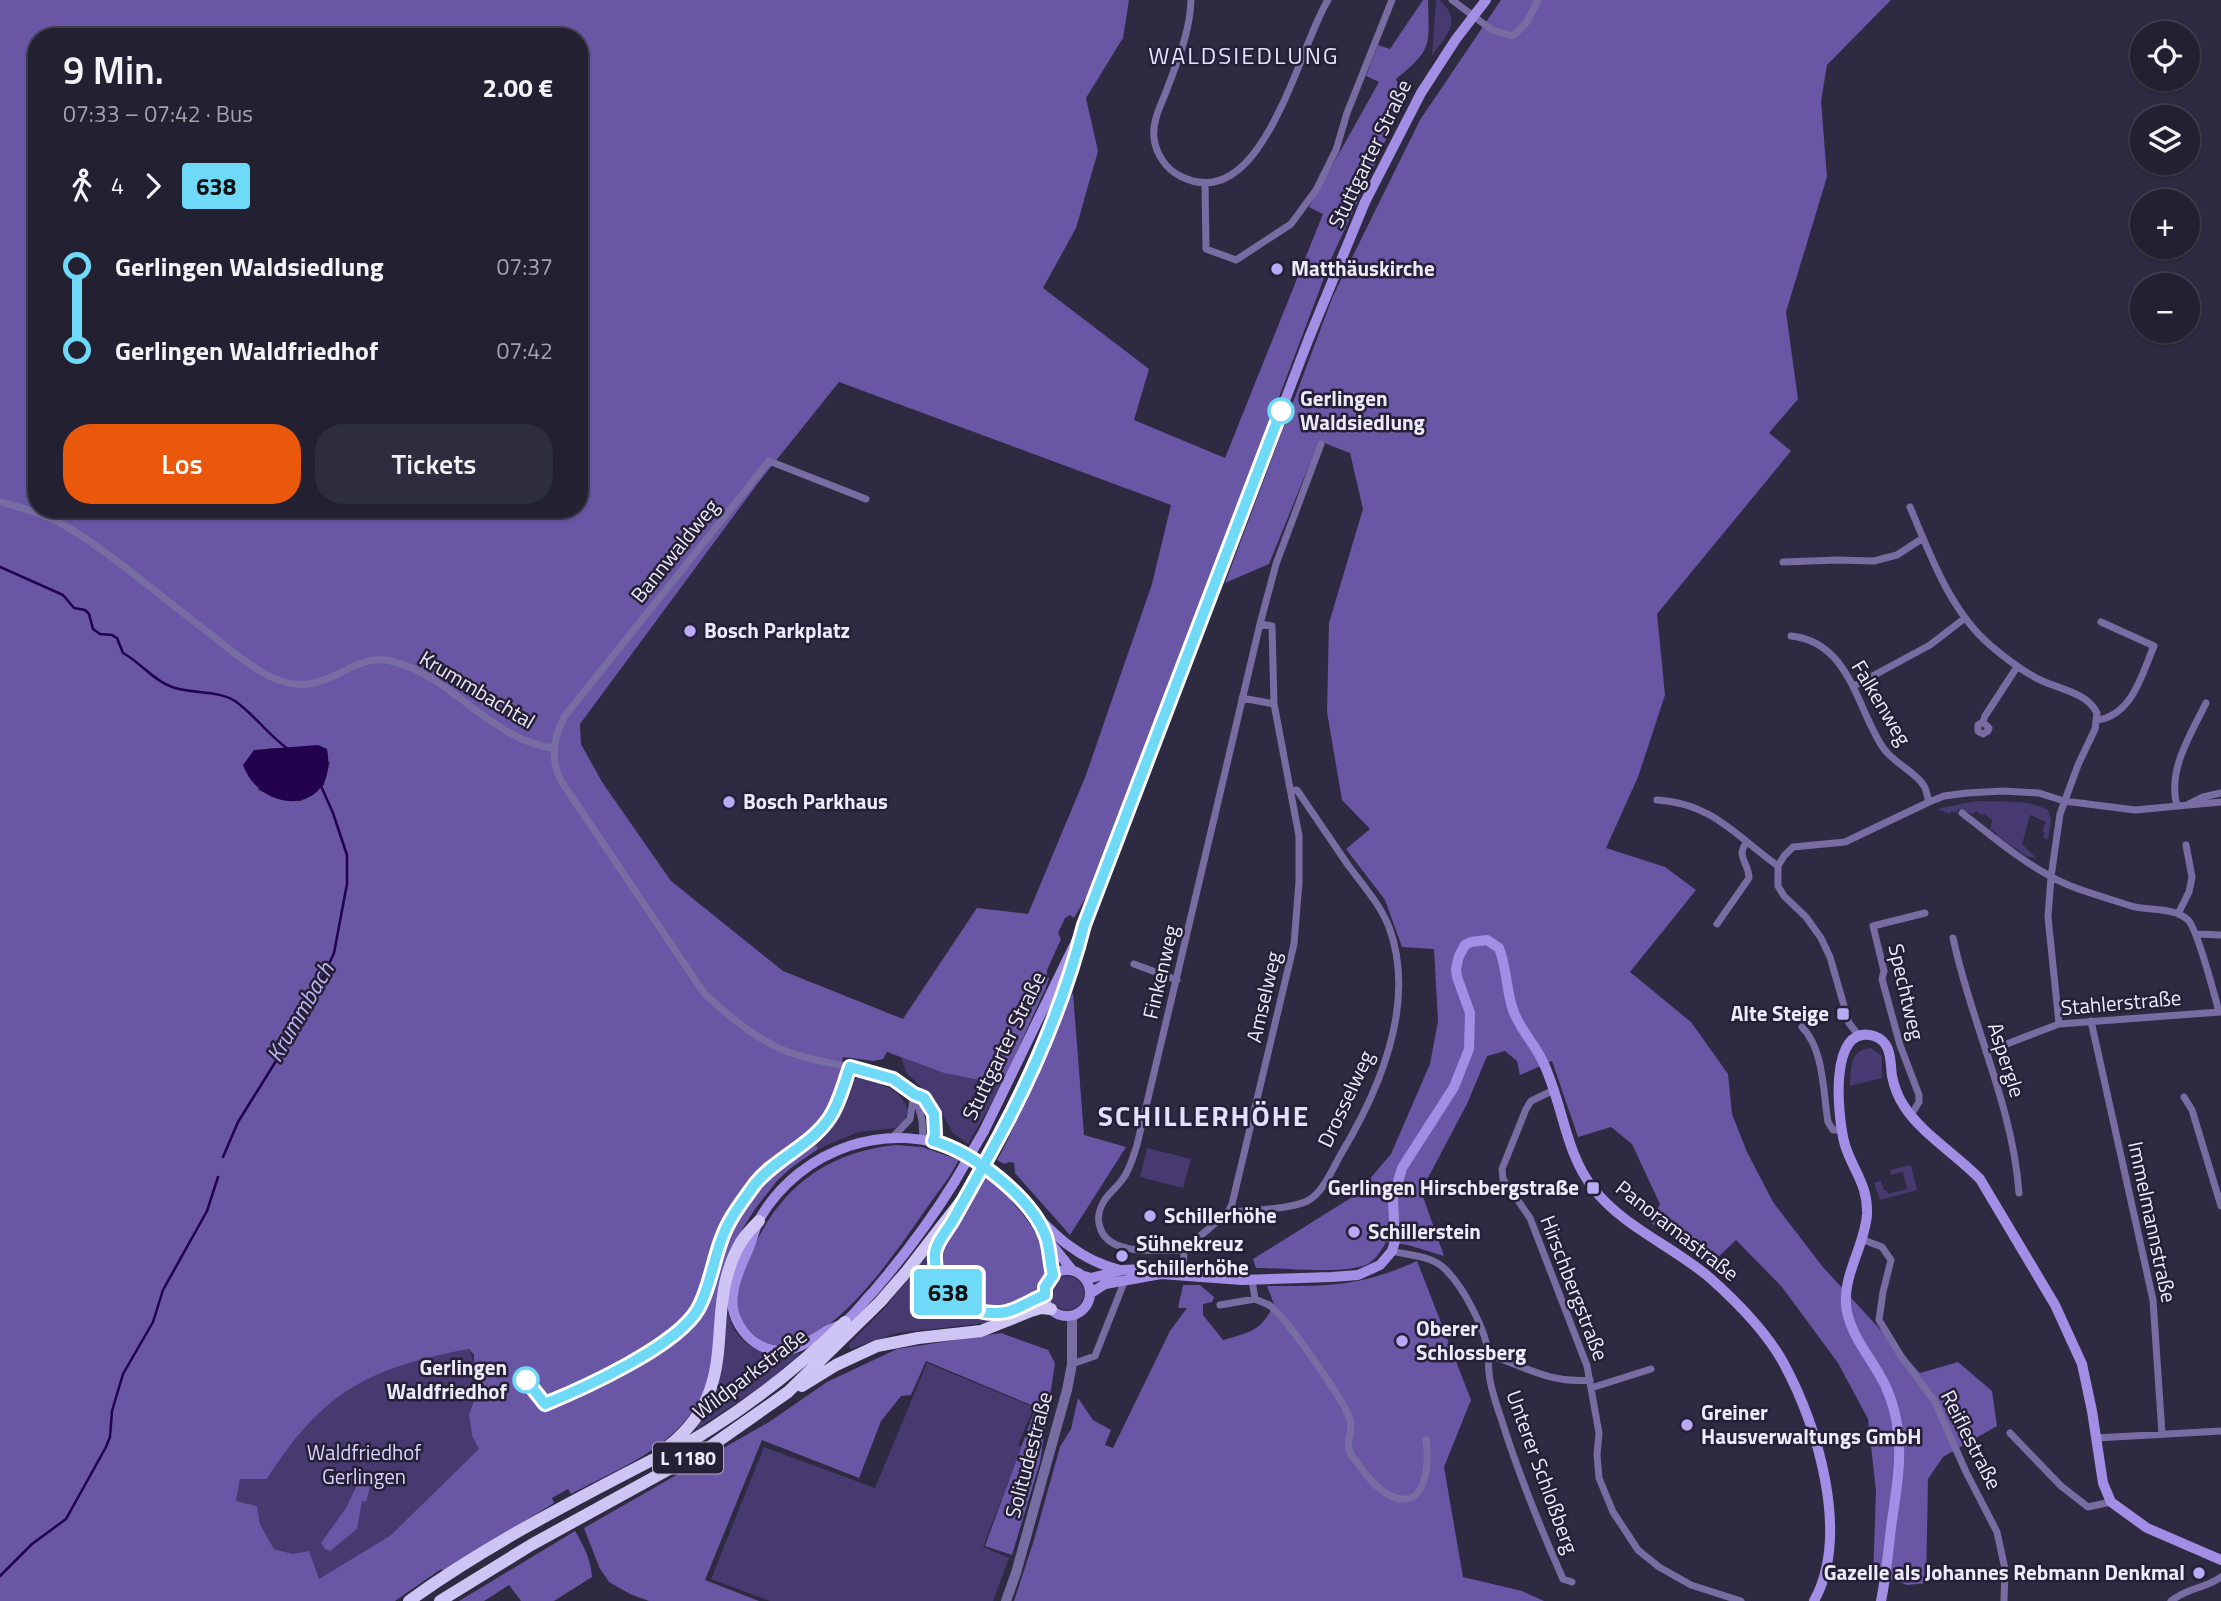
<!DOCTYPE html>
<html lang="de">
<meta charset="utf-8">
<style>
:root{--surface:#222031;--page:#2e2d3d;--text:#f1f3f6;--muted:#a2a3ab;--line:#3f3e4d;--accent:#ea580c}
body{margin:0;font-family:"Titillium Web",sans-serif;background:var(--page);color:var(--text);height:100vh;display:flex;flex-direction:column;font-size:26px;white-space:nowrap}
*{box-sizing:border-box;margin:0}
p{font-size:23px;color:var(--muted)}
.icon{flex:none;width:38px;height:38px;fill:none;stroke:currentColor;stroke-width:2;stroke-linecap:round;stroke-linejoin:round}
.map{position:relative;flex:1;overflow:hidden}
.panel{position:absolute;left:28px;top:28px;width:560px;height:490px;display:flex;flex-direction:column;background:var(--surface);border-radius:28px;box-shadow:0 2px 5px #0004,0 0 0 2px var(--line)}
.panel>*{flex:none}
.badge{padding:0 14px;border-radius:5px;font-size:24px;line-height:46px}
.fabs{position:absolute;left:2130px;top:21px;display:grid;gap:14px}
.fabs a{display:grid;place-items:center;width:70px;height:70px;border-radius:50%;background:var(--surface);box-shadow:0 2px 5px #0004,0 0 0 2px var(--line);font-size:35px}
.map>.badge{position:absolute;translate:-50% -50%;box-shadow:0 0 0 4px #fff}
.legs{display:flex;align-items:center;gap:10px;height:77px;padding:0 35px;font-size:23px}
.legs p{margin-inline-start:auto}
.summary{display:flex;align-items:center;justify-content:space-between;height:119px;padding:0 35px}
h1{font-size:38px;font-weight:600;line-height:52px}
.cta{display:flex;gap:14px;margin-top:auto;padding:14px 35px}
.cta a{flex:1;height:80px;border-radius:28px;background:var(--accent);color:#fff;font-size:28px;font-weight:600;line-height:80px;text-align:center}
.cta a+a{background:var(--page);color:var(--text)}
ul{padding:0 35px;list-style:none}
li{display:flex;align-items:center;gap:24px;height:84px;font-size:26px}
li i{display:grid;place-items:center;width:10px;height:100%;margin:0 9px;background:currentColor}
li i::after{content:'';width:18px;height:18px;margin:-9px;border:5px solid;border-radius:50%;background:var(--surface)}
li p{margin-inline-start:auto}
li:first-child i{background:linear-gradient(#0000 50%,currentColor 0)}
li:last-child i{background:linear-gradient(currentColor 50%,#0000 0)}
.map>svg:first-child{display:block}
.green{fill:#473a70}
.forest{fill:#6956a5;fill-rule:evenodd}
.water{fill:#22014f}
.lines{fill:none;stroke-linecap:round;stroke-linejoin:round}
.stream{stroke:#22014f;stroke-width:2.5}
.minor{stroke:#786da3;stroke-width:7}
.tertiary{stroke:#786da3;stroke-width:10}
.secondary{stroke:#a28fe5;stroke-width:10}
.trunk{stroke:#cec5f4;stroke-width:12}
.secondary-bridge{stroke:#a28fe5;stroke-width:10}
.line-1-casing{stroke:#fff;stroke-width:16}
.line-1{stroke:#6fdaf8;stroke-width:10}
.poi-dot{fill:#b9aaf7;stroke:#252036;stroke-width:2.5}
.stop-1-dot{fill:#fff;stroke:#6fdaf8;stroke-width:3.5}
.labels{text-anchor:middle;stroke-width:5;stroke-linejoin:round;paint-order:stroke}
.shield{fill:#252036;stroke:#b1adbf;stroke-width:2}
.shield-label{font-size:19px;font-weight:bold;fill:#edeafa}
.street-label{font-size:21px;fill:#edeafa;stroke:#252036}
.poi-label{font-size:21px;font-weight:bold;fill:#edeafa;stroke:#252036;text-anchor:start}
.stop-label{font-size:21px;font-weight:bold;fill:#edeafa;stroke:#252036;text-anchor:start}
.park-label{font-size:21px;fill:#d8d1fd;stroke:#252036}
.water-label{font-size:23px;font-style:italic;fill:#c0b4f5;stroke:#252036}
.quarter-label{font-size:24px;letter-spacing:2px;fill:#e4dffe;stroke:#252036}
.district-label{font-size:28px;font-weight:bold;letter-spacing:2px;fill:#e4dffe;stroke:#252036}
</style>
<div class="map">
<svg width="2221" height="1601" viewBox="0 0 2221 1601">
<rect width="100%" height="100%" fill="#2e2a41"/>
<path class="green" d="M1436 0H1440C1463 22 1446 35 1432 56Z
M1976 801C1999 802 2028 799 2048 810L2051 819 2048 840 2043 837 2045 833 2042 832 2046 822 2030 815 2022 844 2036 858 2026 856 1997 836 1996 833 1990 829 1992 820 1984 814 1982 815 1976 811 1973 814 1958 809 1957 813 1951 811 1950 814 1937 809Z
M1871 1048 1882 1056V1078L1850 1086C1851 1068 1850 1049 1871 1048Z
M901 1056C933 1073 967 1078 1002 1085L968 1144 953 1133 935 1101 906 1072Z
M860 1077C879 1082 903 1090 908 1111L905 1120 896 1128 858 1132 818 1149 815 1143 833 1123 850 1091 847 1087 851 1081Z
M1147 1148 1191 1159 1183 1188 1140 1177Z
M1911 1165 1917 1190 1880 1200 1874 1183 1881 1181 1884 1190H1886L1888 1194 1907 1189 1903 1172 1891 1175 1890 1170Z
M929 1254C924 1280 947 1311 975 1318 985 1320 993 1317 1002 1316L986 1323 897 1333 850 1349 849 1344 883 1310Z
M1050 1293a17 17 0 1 1 34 0a17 17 0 1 1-34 0Z
M728 1311C732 1344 767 1360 798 1353L799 1355 766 1383 697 1429 696 1427 710 1406 717 1389Z
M469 1349C473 1354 478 1384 477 1391 475 1400 469 1409 470 1418 470 1429 474 1439 480 1449L391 1535 319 1579 293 1554 274 1549 260 1524 257 1506 236 1501 240 1478 267 1479C323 1391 369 1368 469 1349Z
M927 1363 1034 1407 1018 1445 1022 1447 983 1547 1009 1558 993 1601H770L711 1579 764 1447 875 1488Z"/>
<path class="forest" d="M0 0H1129L1123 38 1086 98 1098 151 1076 228 1043 288 1149 369 1134 420 1225 458 1323 214 1309 207 1379 82 1366 76 1378 45 1390 49 1423 0H1428C1429 46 1433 49 1396 79L1404 100 1332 257 1112 839 1087 896 1074 918 1070 915 1065 918 1058 933 1061 939 1047 970V977L1049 978 1044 994 1045 989 1002 1085 944 1073 887 1052 883 1059 874 1061 843 1057C836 1094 837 1104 809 1133L818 1149 791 1168 777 1181 755 1209 743 1228 733 1249 711 1370C692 1442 631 1462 571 1494L568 1489 552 1498 554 1503 443 1571 441 1569 395 1601H0ZM37 37H579V509H37ZM839 382 1171 505 1152 584 1086 775 1028 914 977 908 903 1019 783 971 671 881 602 782 581 744 580 724 758 483ZM269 748 282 749 330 762 324 785 301 801H288L258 790ZM469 1349 474 1355V1373L478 1388 469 1415 472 1435 479 1449 391 1535 319 1579 309 1551 293 1554 274 1549 260 1524 257 1506 236 1501 240 1479H267C323 1391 369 1368 469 1349Z
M1501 0H1891L1827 65 1821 101 1827 177 1786 312 1798 399 1769 433 1791 451 1657 614 1665 695 1638 777 1606 848 1665 867 1696 890 1630 972 1691 1022 1728 1074 1732 1114 1747 1152 1773 1202 1822 1266 1920 1373 1958 1362 1992 1391 1997 1426 1943 1457 1928 1479 1926 1583 1907 1585 1894 1580 1873 1578 1876 1491 1868 1419 1838 1363 1782 1287 1736 1240 1711 1264 1650 1222 1660 1204 1632 1144 1611 1127 1578 1137 1552 1061 1520 1075 1517 1061 1505 1051 1487 1056 1467 1104 1421 1191 1444 1256 1408 1245 1386 1242C1381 1252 1373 1263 1363 1266 1335 1274 1286 1268 1256 1268L1253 1259 1357 1194 1391 1154 1430 1064 1438 1021 1434 949 1402 947 1385 900 1346 849 1370 829 1342 800 1327 712 1329 623 1363 509 1350 453 1319 441 1269 564 1225 583 1333 296 1420 120Z
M1073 993 1084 1135 1126 1147 1070 1235 1015 1173 1014 1163 1009 1162 1004 1164 997 1160C1018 1124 1032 1077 1052 1042 1060 1029 1062 1008 1073 993Z
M895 1145 922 1147 959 1160 949 1177C915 1223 876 1287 832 1322 810 1339 775 1358 752 1333 744 1325 738 1316 737 1305 736 1286 744 1271 751 1254 777 1190 826 1152 895 1145Z
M986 1177C1008 1194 1045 1235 1047 1263 1048 1271 1044 1276 1041 1283 1039 1287 1037 1293 1033 1297 1008 1315 963 1309 949 1280 944 1271 940 1260 942 1250 946 1229 975 1196 986 1177Z
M1417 1261 1471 1400 1444 1467 1463 1577 1522 1591 1544 1601H1014L1034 1540 1060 1447 1071 1429 1078 1398 1093 1420 1111 1430 1105 1445 1113 1448 1170 1331 1187 1308H1178L1183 1285H1200L1214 1297 1212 1302 1203 1304V1315L1223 1340C1251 1332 1262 1330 1274 1304L1267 1286C1328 1286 1360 1287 1417 1261Z
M1001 1333 1048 1350 1055 1363 1040 1462 1012 1555 985 1546 1036 1407 926 1361 911 1395 901 1396 881 1421 859 1478 762 1440 705 1580 759 1601H649L630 1594 609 1582 599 1567 584 1528 769 1422 827 1382 897 1349Z
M358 1483 370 1487 366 1502 362 1501 357 1529 330 1551 325 1549 321 1543 346 1508Z
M575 1531C584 1546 591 1560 592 1577L554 1601H521L509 1585 484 1601H459Z"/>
<path class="water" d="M318 745 327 749C339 814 262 817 243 765L254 750Z"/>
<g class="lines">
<path class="stream" d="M0 567 63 595 74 608 85 610 89 614 93 629 100 634 112 635 117 638 123 653C140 662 154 681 172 687 191 694 218 690 235 701 255 715 268 735 288 749
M223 1157 238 1122 276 1061 291 1027 313 999 334 953 347 884V855L333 813 321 786
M0 1576 32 1544 66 1519 106 1447 110 1437 112 1411 123 1374 153 1322 163 1290 207 1211 218 1177"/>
<path class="minor" d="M1191 0C1190 33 1177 62 1166 92 1160 106 1152 123 1154 138 1156 154 1166 169 1180 176 1263 219 1299 45 1328 0
M1452 0 1492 30 1513 36 1527 22 1538 0
M1205 183 1206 249 1236 260 1291 224 1316 190 1336 150 1347 113 1392 0
M866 499 769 461 564 717C553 740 550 758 561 781L704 993C727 1015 752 1036 781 1049 824 1068 875 1063 912 1093 916 1096 922 1097 926 1101 936 1110 937 1129 933 1141
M0 502C24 508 48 515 69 528 116 557 165 600 209 633 227 647 245 663 265 674 324 707 346 651 391 661 451 675 491 740 553 748
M1910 507C1930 554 1950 611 1990 645 2005 658 2021 670 2038 679 2058 689 2087 692 2097 713L2095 729 2078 765 2060 814 2051 877 2048 917 2059 1024
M1783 562 1838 560 1874 561 1897 555 1923 538
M1791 636C1851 642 1857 711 1884 749 1894 763 1917 773 1924 786 1927 790 1927 797 1929 802
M1854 686 1930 645 1965 618
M1242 698 1274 704
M2097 720C2132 716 2142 674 2154 646L2101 622
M1983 722 1989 728 1988 731 1983 734 1978 731V725L1983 722 1985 716 2017 667
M1657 800C1712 803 1736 836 1778 866
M2189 804 2203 797 2221 793
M2177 806C2167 770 2191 734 2206 703
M1962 813C1991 835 2018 859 2050 876 2074 890 2105 897 2131 906 2148 911 2175 907 2188 920 2198 930 2214 994 2219 1012
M2178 914 2189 892 2192 877 2186 845
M1717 924 1749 878C1749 863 1735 856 1747 842
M2197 934 2221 935
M1953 938C1971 1023 2013 1106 2019 1193
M1134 964 1177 980
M2091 1021 2153 1300 2162 1434
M1802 1027C1824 1049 1823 1092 1828 1122L1833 1130H1842
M1859 1036 1849 1023 1830 957 1821 938 1806 917 1784 896 1778 886V866L1784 856 1793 847 1845 842 1929 802 1944 796 1967 793 2003 791 2039 793 2064 801 2135 810 2221 802
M1986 1052 2059 1024 2220 1012
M1554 1090 1531 1101 1526 1109 1502 1169 1503 1179 1530 1218 1587 1366 1599 1433 1597 1455 1599 1478 1613 1512 1638 1550 1659 1567 1691 1585 1741 1601
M2184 1097 2192 1110 2221 1206
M917 1101 922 1120 923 1139
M1911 1115 1919 1102V1095L1900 1045 1882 979 1884 971 1873 926 1925 913
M893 1137 910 1119 914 1094
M1228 1212C1248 1210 1297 1210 1312 1198 1325 1188 1333 1168 1341 1154 1380 1089 1417 1003 1389 927 1380 904 1362 884 1348 865 1331 840 1314 815 1297 790L1291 791
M1861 1239 1882 1247 1891 1260 1883 1292 1879 1320 1901 1356 1935 1402 1966 1472 1997 1532 2005 1569 2004 1601
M1184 1250C1160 1250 1108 1257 1100 1227 1097 1219 1099 1209 1104 1201 1109 1193 1116 1188 1122 1180 1130 1170 1133 1157 1137 1145L1260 624 1276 564 1321 444
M1392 1251C1410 1256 1432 1255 1446 1270 1464 1288 1486 1330 1489 1356 1489 1361 1488 1366 1489 1372 1490 1387 1496 1404 1501 1418 1518 1473 1540 1527 1563 1579L1572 1582
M1183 1275 1184 1250 1228 1212 1232 1204 1294 944 1299 882V836L1274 704 1272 626 1260 624
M1255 1299C1259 1301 1265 1303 1269 1305 1285 1316 1345 1401 1350 1420 1354 1433 1343 1443 1352 1456 1361 1468 1375 1488 1389 1495 1426 1514 1430 1463 1426 1440
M1220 1305 1255 1299 1252 1280
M1489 1355C1524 1366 1551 1384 1590 1380
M1072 1364 1095 1356 1125 1280
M1591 1388 1651 1369
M2010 1433 2061 1486 2088 1507 2111 1502
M2096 1438 2221 1431
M2171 1601C2189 1587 2204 1589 2221 1577"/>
<path class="tertiary" d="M1006 1601 1016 1573 1067 1390 1072 1364V1316"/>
<path class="secondary" d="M984 1131 1084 925 1309 338 1365 202 1421 93 1456 39 1486 0
M998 1139 1044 1042 1077 952
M990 1172C1035 1207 1060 1256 1120 1270
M955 1181C929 1223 905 1255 873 1292 864 1301 854 1315 844 1323 838 1327 831 1328 825 1332 805 1345 784 1358 761 1346 747 1339 736 1324 733 1309 730 1288 741 1266 749 1248 753 1238 755 1227 760 1218 801 1148 891 1117 963 1153
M1038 1221 1047 1239 1072 1270
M951 1222C945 1232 937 1240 936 1251 931 1288 965 1314 998 1313 1015 1312 1029 1301 1045 1295
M1047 1242 1053 1275
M1044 1293a23 23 0 1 1 46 0a23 23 0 1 1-46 0Z
M1084 1276 1091 1278 1123 1270 1142 1269 1161 1274 1242 1280 1332 1277 1358 1275 1380 1265 1392 1251 1395 1241 1393 1199 1402 1168 1454 1087 1469 1049 1470 1013 1457 977 1456 969 1459 956 1465 945 1471 942 1487 940 1499 948C1507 968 1506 990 1513 1010 1519 1028 1534 1043 1542 1060 1563 1102 1564 1151 1593 1188 1623 1227 1673 1246 1710 1278 1737 1302 1765 1330 1783 1362 1817 1425 1851 1534 1814 1601
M1091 1293 1105 1284 1161 1274
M1881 1601C1886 1577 1888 1552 1891 1528 1895 1497 1902 1464 1898 1433 1897 1418 1892 1401 1886 1387 1874 1361 1853 1340 1847 1312 1840 1278 1865 1247 1867 1214 1868 1184 1853 1171 1845 1145 1838 1121 1827 1022 1874 1036 1892 1042 1890 1061 1892 1076 1894 1086 1898 1097 1904 1106 1921 1133 1957 1155 1980 1179L2055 1305 2082 1364 2092 1411 2103 1483 2111 1502 2147 1528 2221 1560"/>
<path class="trunk" d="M802 1386 836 1365 877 1346 918 1338 981 1331 1031 1311 1041 1308 1051 1309
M669 1446C747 1382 699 1314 741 1242 746 1234 753 1227 759 1221
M409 1601C485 1546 569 1503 652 1460 672 1454 691 1441 709 1430 758 1399 803 1363 845 1322
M440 1601 531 1545 711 1446 788 1392 880 1302 907 1271 962 1200"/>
<path class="secondary-bridge" d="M955 1181 984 1131
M969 1189 998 1139"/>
</g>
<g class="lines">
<g class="line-1-casing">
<path id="line-1" d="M526 1380 545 1404C584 1388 677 1346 698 1309 710 1288 713 1261 722 1238 729 1218 743 1201 755 1184 776 1158 812 1145 830 1117 840 1102 844 1083 850 1067L893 1079 914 1094 924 1098 934 1114 935 1134 933 1141C973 1152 1032 1198 1046 1237 1050 1249 1050 1263 1053 1275L1045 1287V1295C1032 1300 1019 1309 1006 1312 970 1319 932 1291 935 1253 937 1240 947 1231 953 1220 968 1193 984 1165 999 1137 1035 1070 1065 999 1084 925L1281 411"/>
</g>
<use href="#line-1" class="line-1"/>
</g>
<g class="poi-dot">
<circle cx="1277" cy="269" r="7"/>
<circle cx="690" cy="631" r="7"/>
<circle cx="729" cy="802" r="7"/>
<rect x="1836" y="1007" width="14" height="14" rx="3.5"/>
<rect x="1586" y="1181" width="14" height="14" rx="3.5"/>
<circle cx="1150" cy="1216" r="7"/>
<circle cx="1354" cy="1232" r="7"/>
<circle cx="1122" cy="1256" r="7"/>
<circle cx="1402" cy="1341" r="7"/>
<circle cx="1687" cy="1425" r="7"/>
<circle cx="2199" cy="1573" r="7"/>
</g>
<g class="stop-1-dot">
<circle cx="1281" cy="411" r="12"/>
<circle cx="526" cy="1380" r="12"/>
</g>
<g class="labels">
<rect class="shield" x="653" y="1442.5" width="70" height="31" rx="5"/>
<g class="shield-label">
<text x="688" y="1465">L 1180</text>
</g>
<g class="street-label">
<text transform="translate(1370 154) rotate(-64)" y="7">Stuttgarter Straße</text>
<text transform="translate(675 551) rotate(-51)" y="7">Bannwaldweg</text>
<text transform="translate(477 690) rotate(31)" y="7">Krummbachtal</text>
<text transform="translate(1881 703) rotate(59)" y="7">Falkenweg</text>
<text transform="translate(1161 972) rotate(-77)" y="7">Finkenweg</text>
<text transform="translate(1906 992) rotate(77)" y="7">Spechtweg</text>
<text transform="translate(1264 997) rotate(-77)" y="7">Amselweg</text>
<text transform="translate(2121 1003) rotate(-5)" y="7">Stahlerstraße</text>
<text transform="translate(1004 1046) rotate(-64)" y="7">Stuttgarter Straße</text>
<text transform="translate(2006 1060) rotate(72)" y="7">Aspergle</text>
<text transform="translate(1346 1099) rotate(-65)" y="7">Drosselweg</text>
<text transform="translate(2152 1222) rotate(78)" y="7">Immelmannstraße</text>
<text transform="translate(1677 1231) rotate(38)" y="7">Panoramastraße</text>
<text transform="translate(1574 1288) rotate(69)" y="7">Hirschbergstraße</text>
<text transform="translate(750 1374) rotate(-37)" y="7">Wildparkstraße</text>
<text transform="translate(1971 1440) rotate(63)" y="7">Reiflestraße</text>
<text transform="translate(1029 1455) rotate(-75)" y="7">Solitudestraße</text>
<text transform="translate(1542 1472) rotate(70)" y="7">Unterer Schloßberg</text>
</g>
<g class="poi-label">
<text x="1291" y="276">Matthäuskirche</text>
<text x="704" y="638">Bosch Parkplatz</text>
<text x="743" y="809">Bosch Parkhaus</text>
<text x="1829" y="1021" text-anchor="end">Alte Steige</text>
<text x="1579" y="1195" text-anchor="end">Gerlingen Hirschbergstraße</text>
<text x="1164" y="1223">Schillerhöhe</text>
<text x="1368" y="1239">Schillerstein</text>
<text x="1136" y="1251">Sühnekreuz<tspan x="1136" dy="24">Schillerhöhe</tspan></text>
<text x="1416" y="1336">Oberer<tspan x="1416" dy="24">Schlossberg</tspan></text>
<text x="1701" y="1420">Greiner<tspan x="1701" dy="24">Hausverwaltungs GmbH</tspan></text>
<text x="2185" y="1580" text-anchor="end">Gazelle als Johannes Rebmann Denkmal</text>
</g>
<g class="stop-label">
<text x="1300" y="406">Gerlingen<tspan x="1300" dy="24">Waldsiedlung</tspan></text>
<text x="507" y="1375" text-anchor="end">Gerlingen<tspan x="507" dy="24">Waldfriedhof</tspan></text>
</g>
<g class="park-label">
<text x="364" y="1460">Waldfriedhof<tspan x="364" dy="24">Gerlingen</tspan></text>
</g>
<g class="water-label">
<text transform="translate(300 1012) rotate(-60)" y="8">Krummbach</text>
</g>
<g class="quarter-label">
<text x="1244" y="64">WALDSIEDLUNG</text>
</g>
<g class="district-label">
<text x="1204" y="1126">SCHILLERHÖHE</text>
</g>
</g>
</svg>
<div class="fabs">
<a><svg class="icon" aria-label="locate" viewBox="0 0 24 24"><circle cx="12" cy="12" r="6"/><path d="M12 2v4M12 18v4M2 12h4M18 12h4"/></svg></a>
<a><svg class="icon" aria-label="layers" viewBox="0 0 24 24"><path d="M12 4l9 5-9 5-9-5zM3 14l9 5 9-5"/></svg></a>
<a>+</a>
<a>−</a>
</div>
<b class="badge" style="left:948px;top:1292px;background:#6fdaf8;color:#111">638</b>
<section class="panel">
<div class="summary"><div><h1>9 Min.</h1><p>07:33 – 07:42 · Bus</p></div><b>2.00 €</b></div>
<div class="legs"><svg class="icon" aria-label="walk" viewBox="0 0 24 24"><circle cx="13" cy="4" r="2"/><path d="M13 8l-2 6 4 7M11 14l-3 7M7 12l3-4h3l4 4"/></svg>4<svg class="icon" aria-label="forward" viewBox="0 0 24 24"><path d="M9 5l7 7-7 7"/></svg><b class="badge" style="background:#6fdaf8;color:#111">638</b></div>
<ul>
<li><i style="color:#6fdaf8"></i><b>Gerlingen Waldsiedlung</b><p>07:37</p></li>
<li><i style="color:#6fdaf8"></i><b>Gerlingen Waldfriedhof</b><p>07:42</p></li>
</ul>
<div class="cta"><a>Los</a><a>Tickets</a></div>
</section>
</div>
